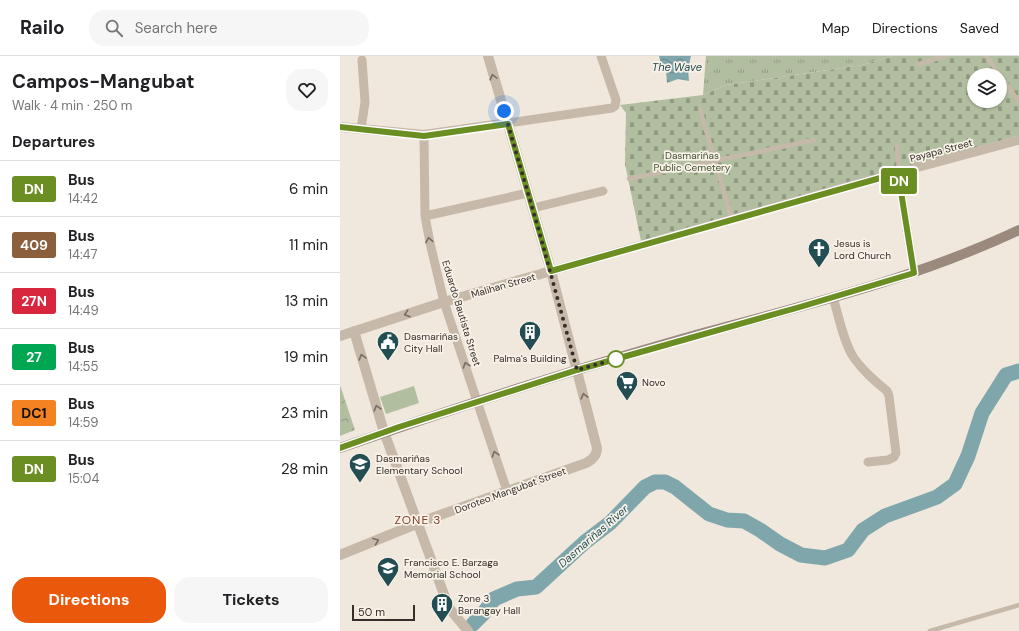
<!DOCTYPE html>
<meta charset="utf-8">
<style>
:root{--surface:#fff;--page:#f6f6f6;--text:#202124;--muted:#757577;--line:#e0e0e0;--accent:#ea580c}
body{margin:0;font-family:"DM Sans",sans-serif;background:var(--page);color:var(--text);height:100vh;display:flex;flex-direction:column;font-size:15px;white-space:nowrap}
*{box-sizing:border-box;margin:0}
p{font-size:13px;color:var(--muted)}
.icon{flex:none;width:22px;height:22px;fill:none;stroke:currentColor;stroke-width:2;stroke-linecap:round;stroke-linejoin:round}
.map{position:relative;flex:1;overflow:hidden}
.drawer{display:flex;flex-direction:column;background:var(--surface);width:340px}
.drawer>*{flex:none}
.badge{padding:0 8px;border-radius:3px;font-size:14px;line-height:26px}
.tools{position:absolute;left:627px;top:12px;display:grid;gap:8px}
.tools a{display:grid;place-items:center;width:40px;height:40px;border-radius:50%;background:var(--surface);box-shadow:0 1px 3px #0004;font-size:20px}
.scale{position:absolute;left:12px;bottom:10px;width:63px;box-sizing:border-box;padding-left:4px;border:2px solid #352e29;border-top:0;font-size:11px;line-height:14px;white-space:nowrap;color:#352e29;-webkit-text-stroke:3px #f8f2e9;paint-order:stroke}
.you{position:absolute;width:20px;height:20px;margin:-10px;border:3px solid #fff;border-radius:50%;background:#1a73e8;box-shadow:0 0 0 6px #1a73e833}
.map>.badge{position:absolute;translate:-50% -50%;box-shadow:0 0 0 2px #fff}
h2{padding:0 12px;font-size:15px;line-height:36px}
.round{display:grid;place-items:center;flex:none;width:42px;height:42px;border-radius:16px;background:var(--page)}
.summary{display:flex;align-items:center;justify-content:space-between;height:68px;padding:0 12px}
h1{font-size:19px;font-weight:700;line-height:30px}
.primary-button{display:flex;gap:8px;margin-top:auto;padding:8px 12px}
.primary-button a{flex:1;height:46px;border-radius:16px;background:var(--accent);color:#fff;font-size:16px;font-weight:700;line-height:46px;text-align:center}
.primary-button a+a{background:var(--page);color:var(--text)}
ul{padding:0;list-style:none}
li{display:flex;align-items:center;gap:12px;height:56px;padding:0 12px;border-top:1px solid var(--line)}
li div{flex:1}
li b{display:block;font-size:15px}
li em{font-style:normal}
li .badge{min-width:44px;font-weight:700;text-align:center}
header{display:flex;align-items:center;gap:24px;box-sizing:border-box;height:56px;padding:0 20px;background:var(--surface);border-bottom:1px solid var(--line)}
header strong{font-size:19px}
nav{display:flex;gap:22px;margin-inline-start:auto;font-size:14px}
.search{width:280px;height:36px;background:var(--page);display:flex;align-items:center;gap:10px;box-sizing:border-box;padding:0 14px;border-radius:16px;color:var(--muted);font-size:15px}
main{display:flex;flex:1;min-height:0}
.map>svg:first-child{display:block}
.grass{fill:url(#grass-tufts)}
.cemetery{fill:url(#cemetery-stones);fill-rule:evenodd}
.park{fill:url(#park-crowns)}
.pitch{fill:#b1be9f}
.water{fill:url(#water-waves)}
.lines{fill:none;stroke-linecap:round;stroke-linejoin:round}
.river{stroke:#7fa6aa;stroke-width:15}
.service{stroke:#c7b9aa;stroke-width:4.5}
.minor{stroke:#c7b9aa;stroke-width:9}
.tertiary{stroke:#c7b9aa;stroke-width:10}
.secondary{stroke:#9a897c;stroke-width:10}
.oneway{stroke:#776d63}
.line-casing{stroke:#fff;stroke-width:9}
.line{stroke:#6b8e23;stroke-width:6}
.walk{stroke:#352e29;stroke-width:4;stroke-dasharray:0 7.2}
.stop-dot{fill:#fff;stroke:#6b8e23;stroke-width:2}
.labels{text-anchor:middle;stroke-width:3.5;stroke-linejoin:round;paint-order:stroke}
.street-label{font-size:10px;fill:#352e29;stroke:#f8f2e9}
.park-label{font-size:10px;fill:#43512f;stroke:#f8f2e9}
.poi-label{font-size:10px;fill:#352e29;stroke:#f8f2e9;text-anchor:start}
.water-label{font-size:11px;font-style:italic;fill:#224d53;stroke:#f8f2e9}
.quarter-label{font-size:12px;letter-spacing:1px;fill:#7d432a;stroke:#f8f2e9}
</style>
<header>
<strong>Railo</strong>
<div class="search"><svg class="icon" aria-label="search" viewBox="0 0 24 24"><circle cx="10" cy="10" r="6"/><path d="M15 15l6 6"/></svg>Search here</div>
<nav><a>Map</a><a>Directions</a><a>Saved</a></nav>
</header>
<main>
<section class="drawer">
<div class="summary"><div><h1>Campos-Mangubat</h1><p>Walk · 4 min · 250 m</p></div><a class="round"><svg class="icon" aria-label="heart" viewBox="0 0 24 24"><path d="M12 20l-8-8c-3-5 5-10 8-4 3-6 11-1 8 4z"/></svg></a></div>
<h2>Departures</h2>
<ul>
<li><span class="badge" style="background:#6b8e23;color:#fff">DN</span><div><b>Bus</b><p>14:42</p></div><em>6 min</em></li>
<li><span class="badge" style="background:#8b5e3c;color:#fff">409</span><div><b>Bus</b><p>14:47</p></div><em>11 min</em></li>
<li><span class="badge" style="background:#d7263d;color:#fff">27N</span><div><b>Bus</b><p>14:49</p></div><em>13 min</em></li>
<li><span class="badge" style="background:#00a651;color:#fff">27</span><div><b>Bus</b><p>14:55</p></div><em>19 min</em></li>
<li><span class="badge" style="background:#f58220;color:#111">DC1</span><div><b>Bus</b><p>14:59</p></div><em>23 min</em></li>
<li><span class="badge" style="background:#6b8e23;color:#fff">DN</span><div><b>Bus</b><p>15:04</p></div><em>28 min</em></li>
</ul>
<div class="primary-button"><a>Directions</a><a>Tickets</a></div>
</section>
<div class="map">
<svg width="679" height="575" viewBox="0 0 679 575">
<defs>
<pattern id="grass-tufts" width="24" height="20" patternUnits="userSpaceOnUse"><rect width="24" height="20" fill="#b1be9f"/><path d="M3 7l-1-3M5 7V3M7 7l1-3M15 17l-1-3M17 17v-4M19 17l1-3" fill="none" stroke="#919b82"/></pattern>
<pattern id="cemetery-stones" width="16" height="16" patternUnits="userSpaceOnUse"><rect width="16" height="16" fill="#b1be9f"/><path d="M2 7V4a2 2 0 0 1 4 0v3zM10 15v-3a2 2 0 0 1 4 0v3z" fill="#919b82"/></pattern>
<pattern id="park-crowns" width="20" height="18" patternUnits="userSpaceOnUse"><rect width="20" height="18" fill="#b1be9f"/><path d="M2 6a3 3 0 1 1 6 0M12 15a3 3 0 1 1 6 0" fill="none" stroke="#919b82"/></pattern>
<pattern id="water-waves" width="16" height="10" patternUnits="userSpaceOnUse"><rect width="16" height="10" fill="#7fa6aa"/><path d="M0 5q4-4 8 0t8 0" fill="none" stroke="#69888a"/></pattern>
</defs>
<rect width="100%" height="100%" fill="#f0e8dd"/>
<path class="grass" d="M366 0H552L522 9 386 29 363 39Z"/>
<path class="cemetery" d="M552 0H679V90L677 80 301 185 285 108 286 57 280 49 363 39 386 29 522 9ZM634 19H660V45H634Z"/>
<path class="park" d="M0 329 15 374 0 380Z"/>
<path class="pitch" d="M74 330 79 347 46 358 40 341Z"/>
<path class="water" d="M319 0H351L348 13 349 25 338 23 327 27 326 14 321 8Z"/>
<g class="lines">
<path class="river" d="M133 568 143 558 154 543 177 533 196 531 245 486 270 467 305 431 315 426H325L335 431 369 458 387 464 404 465 420 474 440 488 461 499 485 502 508 494 523 474 545 460 597 441 615 428 628 400 642 357 666 319 679 315"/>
<path class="service" d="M646 0 660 19
M579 8 605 0
M660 19 679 46
M360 53 392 164
M557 90 559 113 558 117
M289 123 474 84
M590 575 679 549"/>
<path class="minor" d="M168 67 272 52 275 50 276 44 261 0
M21 73 25 46 22 4
M84 79 85 160 90 187 104 246 167 435
M558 117 574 217
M193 152 263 135
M85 160 188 137
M211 215 498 133 679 84
M493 241C498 258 504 288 514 302 523 315 535 325 547 335L549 340 556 397 554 401 548 404 528 406"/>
<path class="tertiary" d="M0 71 84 79 168 67
M14 275 44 376 109 552 128 575
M0 280 104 246 211 215
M0 499 86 464 246 407C252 404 257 400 257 392L211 215 148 0"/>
<path class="secondary" d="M0 392C114 352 229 315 345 282 458 251 573 224 679 174"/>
</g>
<defs><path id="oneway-chevron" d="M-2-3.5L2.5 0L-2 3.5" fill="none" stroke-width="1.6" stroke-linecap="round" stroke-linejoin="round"/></defs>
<g class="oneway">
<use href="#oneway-chevron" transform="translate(153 21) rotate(-105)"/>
<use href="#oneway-chevron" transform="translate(89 184) rotate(-100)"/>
<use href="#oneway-chevron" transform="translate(67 258) rotate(162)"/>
<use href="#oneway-chevron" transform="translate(22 301) rotate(-106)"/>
<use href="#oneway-chevron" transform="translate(126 309) rotate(-109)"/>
<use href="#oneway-chevron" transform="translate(244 340) rotate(-105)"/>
<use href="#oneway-chevron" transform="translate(37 352) rotate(-106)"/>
<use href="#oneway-chevron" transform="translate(155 398) rotate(-108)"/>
<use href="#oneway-chevron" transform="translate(36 485) rotate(-22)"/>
</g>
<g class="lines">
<g class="line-casing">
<path id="line" d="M0 71 84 80 168 68 211 215 558 117 574 217 460 251 237 314 59 371 0 392"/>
</g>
<use href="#line" class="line"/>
<path class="walk" d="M164 55 199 175 237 314 276 303"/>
</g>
<defs>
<g id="church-pin" transform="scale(1.15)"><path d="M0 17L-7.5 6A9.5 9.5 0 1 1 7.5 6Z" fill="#224d53" stroke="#f8f2e9"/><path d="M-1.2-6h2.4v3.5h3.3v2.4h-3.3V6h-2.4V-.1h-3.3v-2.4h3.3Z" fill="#fff"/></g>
<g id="building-pin" transform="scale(1.15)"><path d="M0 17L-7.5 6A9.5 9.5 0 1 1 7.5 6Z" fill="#224d53" stroke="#f8f2e9"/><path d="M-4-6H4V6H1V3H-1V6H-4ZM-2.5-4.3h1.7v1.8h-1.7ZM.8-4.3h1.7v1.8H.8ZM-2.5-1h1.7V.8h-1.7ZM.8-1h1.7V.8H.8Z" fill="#fff"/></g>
<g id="civic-pin" transform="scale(1.15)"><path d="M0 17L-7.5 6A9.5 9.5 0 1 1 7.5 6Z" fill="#224d53" stroke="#f8f2e9"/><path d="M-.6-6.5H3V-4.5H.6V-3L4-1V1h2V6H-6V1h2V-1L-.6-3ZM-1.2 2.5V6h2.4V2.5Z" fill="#fff"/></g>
<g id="supermarket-pin" transform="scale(1.15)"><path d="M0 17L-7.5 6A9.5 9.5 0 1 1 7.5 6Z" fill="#224d53" stroke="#f8f2e9"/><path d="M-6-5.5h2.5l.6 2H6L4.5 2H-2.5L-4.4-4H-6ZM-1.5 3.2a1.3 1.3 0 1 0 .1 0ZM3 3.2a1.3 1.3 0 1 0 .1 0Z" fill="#fff"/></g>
<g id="school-pin" transform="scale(1.15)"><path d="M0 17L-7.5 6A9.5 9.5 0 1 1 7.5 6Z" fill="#224d53" stroke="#f8f2e9"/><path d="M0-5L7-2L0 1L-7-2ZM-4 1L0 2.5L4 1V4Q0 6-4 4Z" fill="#fff"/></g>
</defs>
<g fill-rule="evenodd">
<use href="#church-pin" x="479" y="193"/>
<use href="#building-pin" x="190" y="276"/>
<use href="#civic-pin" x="48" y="286"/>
<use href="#supermarket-pin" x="287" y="326"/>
<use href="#school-pin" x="20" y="408"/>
<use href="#school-pin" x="48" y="512"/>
<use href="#building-pin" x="102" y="548"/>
</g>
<circle class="stop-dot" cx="276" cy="303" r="8"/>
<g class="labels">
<g class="street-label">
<text transform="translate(601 94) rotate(-15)" y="4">Payapa Street</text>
<text transform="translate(163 229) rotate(-16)" y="4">Malihan Street</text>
<text transform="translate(122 257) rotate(73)" y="4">Eduardo Bautista Street</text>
<text transform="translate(170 434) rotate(-20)" y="4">Doroteo Mangubat Street</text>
</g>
<g class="park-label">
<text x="352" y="103">Dasmariñas<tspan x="352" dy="12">Public Cemetery</tspan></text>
</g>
<g class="poi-label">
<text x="494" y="191">Jesus is<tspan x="494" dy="12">Lord Church</tspan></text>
<text x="64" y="284">Dasmariñas<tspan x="64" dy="12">City Hall</tspan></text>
<text x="190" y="306" text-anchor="middle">Palma's Building</text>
<text x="302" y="330">Novo</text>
<text x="36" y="406">Dasmariñas<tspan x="36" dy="12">Elementary School</tspan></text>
<text x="64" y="510">Francisco E. Barzaga<tspan x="64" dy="12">Memorial School</tspan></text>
<text x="118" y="546">Zone 3<tspan x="118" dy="12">Barangay Hall</tspan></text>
</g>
<g class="water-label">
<text x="337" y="15">The Wave</text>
<text transform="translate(253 480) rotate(-41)" y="4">Dasmariñas River</text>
</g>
<g class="quarter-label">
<text x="78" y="468">ZONE 3</text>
</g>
</g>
</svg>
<div class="tools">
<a><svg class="icon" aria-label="layers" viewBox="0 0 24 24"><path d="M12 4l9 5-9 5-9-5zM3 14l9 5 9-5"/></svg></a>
</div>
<div class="scale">50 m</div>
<div class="you" style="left:164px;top:55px"></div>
<b class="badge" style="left:559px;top:125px;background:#6b8e23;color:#fff">DN</b>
</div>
</main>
